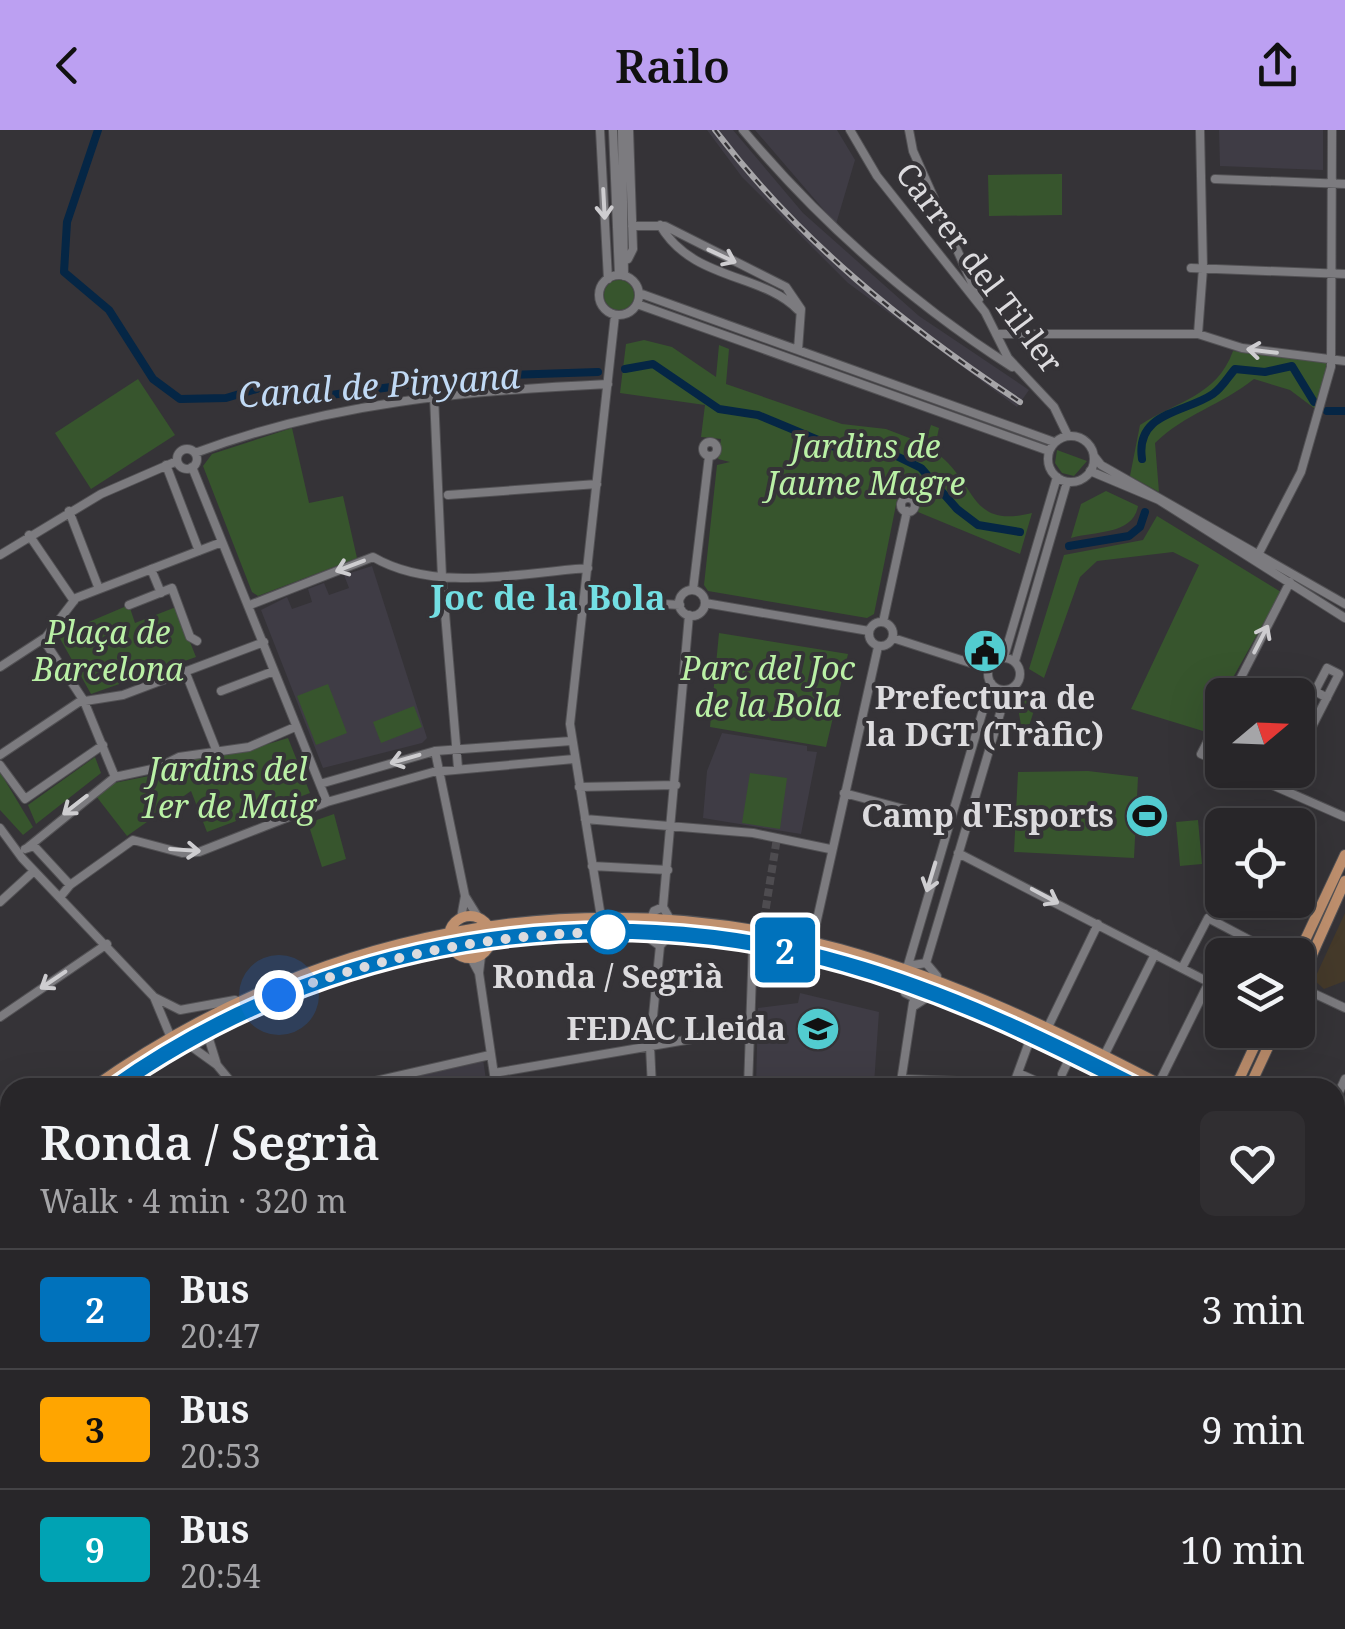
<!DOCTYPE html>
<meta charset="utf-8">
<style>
:root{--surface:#282629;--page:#302e31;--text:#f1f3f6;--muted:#a5a5a8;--line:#444346;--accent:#bca0f2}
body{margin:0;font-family:"Noto Serif",serif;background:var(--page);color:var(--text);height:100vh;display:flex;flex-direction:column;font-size:38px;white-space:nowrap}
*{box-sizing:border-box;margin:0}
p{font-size:32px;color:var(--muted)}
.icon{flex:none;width:55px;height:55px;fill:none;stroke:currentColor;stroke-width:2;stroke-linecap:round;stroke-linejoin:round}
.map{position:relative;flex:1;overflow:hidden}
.drawer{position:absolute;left:0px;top:948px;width:1345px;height:552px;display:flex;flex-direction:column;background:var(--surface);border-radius:30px 30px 0 0;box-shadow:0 10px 40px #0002,0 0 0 2px var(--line)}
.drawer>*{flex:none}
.badge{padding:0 20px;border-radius:8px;font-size:35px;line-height:65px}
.needle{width:65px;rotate:71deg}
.controls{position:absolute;left:1205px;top:548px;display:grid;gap:20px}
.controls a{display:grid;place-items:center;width:110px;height:110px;border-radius:15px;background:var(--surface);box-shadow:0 10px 40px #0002,0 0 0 2px var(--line);font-size:50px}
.you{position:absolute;width:50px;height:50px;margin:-25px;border:8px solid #fff;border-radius:50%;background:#1a73e8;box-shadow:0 0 0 15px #1a73e833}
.map>.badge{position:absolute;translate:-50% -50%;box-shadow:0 0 0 5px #fff}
.round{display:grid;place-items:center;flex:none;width:105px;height:105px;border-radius:15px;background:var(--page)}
.headline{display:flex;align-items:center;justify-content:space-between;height:170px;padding:0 40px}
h1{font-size:48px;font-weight:600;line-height:75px}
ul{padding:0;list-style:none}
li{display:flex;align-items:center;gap:30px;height:120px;padding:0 40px;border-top:2px solid var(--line)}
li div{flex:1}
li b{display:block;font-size:38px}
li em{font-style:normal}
li .badge{min-width:110px;font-weight:700;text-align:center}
header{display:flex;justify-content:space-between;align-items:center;height:130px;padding:0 40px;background:var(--accent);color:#111;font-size:45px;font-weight:600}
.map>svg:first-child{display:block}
.built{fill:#3f3c45}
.medical{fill:#453a2a}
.green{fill:#37552d}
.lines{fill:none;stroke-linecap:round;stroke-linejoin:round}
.canal{stroke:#052645;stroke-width:8}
.minor-tunnel{stroke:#4e4c50;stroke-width:8;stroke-dasharray:8 4;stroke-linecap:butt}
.minor-casing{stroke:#525154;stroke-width:10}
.major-casing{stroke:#525154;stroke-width:12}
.minor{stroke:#7c7b7f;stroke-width:8}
.major{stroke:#bf906e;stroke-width:10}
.rail-casing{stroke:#a6a5a8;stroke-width:6}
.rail{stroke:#353337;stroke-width:2.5;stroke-dasharray:8;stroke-linecap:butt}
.oneway{stroke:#cecdd0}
.line-casing{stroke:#fff;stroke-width:22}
.line{stroke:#0072bc;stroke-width:15}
.walk{stroke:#dcdbde;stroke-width:10;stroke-dasharray:0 18}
.stop-dot{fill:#fff;stroke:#0072bc;stroke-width:5}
.labels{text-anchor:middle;stroke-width:8;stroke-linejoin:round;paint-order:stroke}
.street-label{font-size:32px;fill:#dcdbde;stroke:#353337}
.park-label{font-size:32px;font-style:italic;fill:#baf1a6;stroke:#353337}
.poi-label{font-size:32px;font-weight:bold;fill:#dcdbde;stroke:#353337;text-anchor:end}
.stop-label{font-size:32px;font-weight:bold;fill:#dcdbde;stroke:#353337}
.water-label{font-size:35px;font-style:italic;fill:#c1daf5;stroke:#353337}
.neighbourhood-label{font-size:35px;font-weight:bold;fill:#73dfe3;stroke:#353337}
</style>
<header><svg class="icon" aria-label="back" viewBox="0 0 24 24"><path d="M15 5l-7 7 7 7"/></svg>Railo<svg class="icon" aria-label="share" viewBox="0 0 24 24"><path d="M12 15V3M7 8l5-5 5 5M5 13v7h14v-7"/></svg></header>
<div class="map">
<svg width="1345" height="1499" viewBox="0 0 1345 1499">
<rect width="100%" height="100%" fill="#353337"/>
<path class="built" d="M707 0H733L803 83 919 186 1029 260 1017 277 848 153 742 47Z
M755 0H837L855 30 836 94Z
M1219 0H1323V40L1220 36Z
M372 436 427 608 422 613 323 638 261 480 287 467 292 479 312 472 308 459 324 453 329 465 349 458 344 445Z
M722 603 807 616V621L817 622 801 704 703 688 707 641Z
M800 863 879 882 874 954 756 957 758 878 798 873Z
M483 929 487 957 358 958Z"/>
<path class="medical" d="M1345 783V851L1324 859 1314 850Z"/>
<path class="green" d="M1062 44V85L989 86 988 45Z
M604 165a15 15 0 1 1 30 0a15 15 0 1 1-30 0Z
M644 210 672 217 716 247 719 215 729 219 726 254 842 294 886 299 925 314 931 295 939 298 934 321C979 353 967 399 1032 383L1020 424 918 382 921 367 899 360 874 484 867 488 708 461 704 455 717 335 730 332 718 329 721 309 701 307 705 275 620 263 626 214Z
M1233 221 1328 230 1318 281 1290 260 1254 249C1220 276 1186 283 1155 313L1159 362 1130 346 1140 295C1177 271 1217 266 1233 221Z
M138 249 175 305 91 359 55 303Z
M292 298 309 373 343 366 357 428 258 466 252 462 203 336 212 324Z
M1057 320 1087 331 1074 346 1062 343 1055 333Z
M1106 361 1138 376C1133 405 1095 401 1071 408L1081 374Z
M1157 386 1281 462 1203 601 1131 579 1199 435 1173 422 1097 431 1080 447 1044 548 1029 539 1064 425 1143 410Z
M129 475 135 493 176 477 196 527 91 564 58 505Z
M719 503 848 524 826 617 710 597Z
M328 554 347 603 316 615 297 566Z
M1023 563 1039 565 1029 596 1021 595 1018 578Z
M414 576 422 597 381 613 373 592Z
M288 608 310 663 207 702 191 661 127 706 96 666 114 653 149 646 185 629 245 621Z
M95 627 101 643 36 694 28 675Z
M1088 641 1138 647 1134 728 1014 722 1018 642Z
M0 642 33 697 23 705 0 680Z
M750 643 787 648 780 699 742 693Z
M334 684 346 729 322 737 308 693Z
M1198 690 1202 734 1180 736 1176 692Z"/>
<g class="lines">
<path class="canal" d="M98 0 67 92 64 142 109 180 153 249 180 269 226 268 260 258 300 269 475 246 598 242
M625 239 653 234 719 279 758 285 835 317H878L921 338 957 379 978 395 1020 402
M1327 281H1345
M1142 329C1135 282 1185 283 1213 264 1222 258 1228 247 1235 239L1265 242 1292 236 1314 272
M1069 416 1129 406 1140 397 1145 382"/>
<path class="minor-tunnel" d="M762 802 777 708"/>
<g class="minor-casing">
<path id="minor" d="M600 0 608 149
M613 0 619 145
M622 0 624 146
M743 0C821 93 909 171 1012 237
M850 0 877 46 985 182 1008 228 1054 277 1068 306
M909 0 913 21 979 169
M1215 49 1345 54
M660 95C692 151 763 143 798 180
M632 96H665L786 157 801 179 798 220
M628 129 633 119 629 0
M1191 138 1345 144
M599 165a20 20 0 1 1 40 0a20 20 0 1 1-40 0Z
M639 163 1054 312
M637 174 1049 321
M996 204H1198L1242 218 1345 231
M1198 204 1203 138 1200 0
M434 266 442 447 458 638
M1048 329a23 23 0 1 1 46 0a23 23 0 1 1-46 0Z
M703 319a7 7 0 1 1 14 0a7 7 0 1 1-14 0Z
M177 329a10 10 0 1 1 20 0a10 10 0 1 1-20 0Z
M195 323C331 272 464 261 608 254
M1094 326 1101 335 1345 474
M166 335 199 421
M192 337 327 672
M1090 341 1159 370 1345 488
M448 365 597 354
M901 375a7 7 0 1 1 14 0a7 7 0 1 1-14 0Z
M69 381 99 459
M29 405 74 471
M1260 421 1301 342 1331 237 1332 0
M0 425 101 364 177 331
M151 439 161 463
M693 460 709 326
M679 473a13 13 0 1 1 26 0a13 13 0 1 1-26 0Z
M584 469 680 475
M705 473 869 501
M129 475 172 458 190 507 197 511
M250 475 373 427C435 463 519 443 588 438
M869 504a12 12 0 1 1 24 0a12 12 0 1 1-24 0Z
M883 492 907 381
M893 508 989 539
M43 509 84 571 115 647
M1004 527 1057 347
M988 544a16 16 0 1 1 32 0a16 16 0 1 1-32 0Z
M1015 531 1067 352
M0 537 46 507 76 468 222 412
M185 541 217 622
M221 561 274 541
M1232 565 1290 452
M1222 583 1201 624 1222 633
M435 621 465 766 461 788
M1298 624 1339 544 1327 538 1315 561 1327 568
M0 625 79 572 123 565 264 512
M0 635 25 669 103 615
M1238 640 1345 687
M320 654 435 621 571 611
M579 657 676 655
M1279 658 1289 640
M844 663 949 691
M585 689 753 703 830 719
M0 698 22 728 154 867 174 915 192 917 209 907
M27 718 115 647 157 638 179 627 249 617 295 597
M25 719 34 716 70 755 61 766
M958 723 1222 859
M592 736 668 740
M70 755 133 710 182 723 199 722 327 672 433 642 574 629
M465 766 478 787
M0 772 34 741
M601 787 570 594 615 185
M812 812 878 517
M660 816 650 809 648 796 654 781 663 777
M481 826 479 843 496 958
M471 828 479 843
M926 833 1007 560
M908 835 991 553
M907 836 926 833 937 846 934 863 914 876
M1182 838 1208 788 1278 825
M900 848 905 863 919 870
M1298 856 1345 878
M154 867 180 880 235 870
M0 887 107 814
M1048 897 1098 794
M208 906 217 935
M192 917 217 935 236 958
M1105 924 1155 824
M494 943 750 899
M1018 943 1052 958
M1062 944 1072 923
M901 949 1014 953
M1159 953 1209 852
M1013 956 1032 904
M345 958 490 925
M652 958 650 916 660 816 675 798 663 777 689 485
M748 958 753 815
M900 958 913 873
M1335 971 1345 949
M1335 1070 1341 1056
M1335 1111 1345 1120
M1335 1190 1345 1199
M0 1200 10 1238
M1335 1217 1345 1206
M1335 1289 1345 1277
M0 1316 10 1312
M1335 1350 1345 1359
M1335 1401 1345 1410
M0 1428 10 1424
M1335 1435 1345 1432
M0 1489 7 1499
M129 1490 133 1499
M557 1490 558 1499
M888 1490 900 1499
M986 1490 996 1499
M1104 1490 1114 1499
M258 1499V1490
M405 1499V1490
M742 1499 754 1490
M782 1499 783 1490
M871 1499 872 1490
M936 1499 942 1490
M1087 1499 1095 1490
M1206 1499 1214 1490"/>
</g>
<g class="major-casing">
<path id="major" d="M449 807a21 21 0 1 1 42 0a21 21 0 1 1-42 0Z
M1298 825 1345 725
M1298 856 1345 751
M92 958C313 802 576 747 840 819 955 851 1062 903 1167 958
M113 958C323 809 597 763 845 834 948 863 1044 909 1139 958
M1235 958 1262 900
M1249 958 1276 900
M0 1031 10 1023
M1335 1042 1345 1047
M0 1048 10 1039
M1335 1053 1345 1057
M1254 1490 1264 1499
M1271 1490 1281 1499
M609 1499 636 1490"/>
</g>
<use href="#minor" class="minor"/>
<use href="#major" class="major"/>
<g class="rail-casing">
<path id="rail" d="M715 0C800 112 904 195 1020 272"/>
</g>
<use href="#rail" class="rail"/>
</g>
<defs><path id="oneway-shaft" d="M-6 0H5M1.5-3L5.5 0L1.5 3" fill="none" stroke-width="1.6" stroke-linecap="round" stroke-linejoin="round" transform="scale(2.5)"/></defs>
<g class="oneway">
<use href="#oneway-shaft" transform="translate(604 74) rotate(87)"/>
<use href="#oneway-shaft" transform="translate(722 126) rotate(25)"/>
<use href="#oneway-shaft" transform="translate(1262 221) rotate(-173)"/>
<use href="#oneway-shaft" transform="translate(350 436) rotate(159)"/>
<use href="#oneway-shaft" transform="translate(1261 509) rotate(-63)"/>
<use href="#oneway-shaft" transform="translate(405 629) rotate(164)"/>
<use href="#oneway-shaft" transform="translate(75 675) rotate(142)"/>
<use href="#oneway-shaft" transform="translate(185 720) rotate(4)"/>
<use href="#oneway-shaft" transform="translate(931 747) rotate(107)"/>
<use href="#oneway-shaft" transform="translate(1045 766) rotate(28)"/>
<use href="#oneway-shaft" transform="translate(53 850) rotate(146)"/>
</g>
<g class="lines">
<g class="line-casing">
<path id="line" d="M113 958C323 809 597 763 845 834 948 863 1043 909 1139 958"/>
</g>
<use href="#line" class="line"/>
<path class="walk" d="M279 865C390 823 500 803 618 802H608"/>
</g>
<defs>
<g id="civic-disc" transform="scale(2.25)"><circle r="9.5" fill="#52ccd0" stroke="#353337"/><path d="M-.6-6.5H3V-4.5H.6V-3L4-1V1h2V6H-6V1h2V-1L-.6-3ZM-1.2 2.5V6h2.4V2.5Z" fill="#111"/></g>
<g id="stadium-disc" transform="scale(2.25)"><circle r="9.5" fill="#52ccd0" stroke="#353337"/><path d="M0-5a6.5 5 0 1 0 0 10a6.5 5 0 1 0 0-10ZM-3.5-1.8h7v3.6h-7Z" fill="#111"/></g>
<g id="school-disc" transform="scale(2.25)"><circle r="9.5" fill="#52ccd0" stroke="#353337"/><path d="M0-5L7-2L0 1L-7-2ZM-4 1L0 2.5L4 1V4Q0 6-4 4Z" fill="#111"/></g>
</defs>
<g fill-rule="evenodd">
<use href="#civic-disc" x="985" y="521"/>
<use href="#stadium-disc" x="1147" y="686"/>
<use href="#school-disc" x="818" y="899"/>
</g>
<circle class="stop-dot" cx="608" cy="802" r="20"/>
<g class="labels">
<g class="street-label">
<text transform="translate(979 138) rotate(53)" y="11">Carrer del Til·ler</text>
</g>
<g class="park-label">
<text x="866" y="328">Jardins de<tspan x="866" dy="37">Jaume Magre</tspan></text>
<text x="108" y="514">Plaça de<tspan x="108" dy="37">Barcelona</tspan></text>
<text x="768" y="550">Parc del Joc<tspan x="768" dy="37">de la Bola</tspan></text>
<text x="228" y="651">Jardins del<tspan x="228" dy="37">1er de Maig</tspan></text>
</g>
<g class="poi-label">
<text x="985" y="579" text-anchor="middle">Prefectura de<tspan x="985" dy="37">la DGT (Tràfic)</tspan></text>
<text x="1114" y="697">Camp d'Esports</text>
<text x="786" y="910">FEDAC Lleida</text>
</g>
<g class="stop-label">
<text x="608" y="858">Ronda / Segrià</text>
</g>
<g class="water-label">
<text transform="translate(379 256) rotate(-4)" y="12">Canal de Pinyana</text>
</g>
<g class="neighbourhood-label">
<text x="548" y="480">Joc de la Bola</text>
</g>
</g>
</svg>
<div class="controls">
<a><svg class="needle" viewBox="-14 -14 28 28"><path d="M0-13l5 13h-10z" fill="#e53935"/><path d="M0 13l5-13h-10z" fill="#a5a5a8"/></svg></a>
<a><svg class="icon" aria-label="locate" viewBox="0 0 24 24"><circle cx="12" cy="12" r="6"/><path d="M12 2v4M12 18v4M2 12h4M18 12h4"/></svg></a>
<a><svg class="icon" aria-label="layers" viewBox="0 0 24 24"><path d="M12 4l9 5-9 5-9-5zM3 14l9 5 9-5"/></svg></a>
</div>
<div class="you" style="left:279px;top:865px"></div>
<b class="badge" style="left:785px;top:820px;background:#0072bc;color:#fff">2</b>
<section class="drawer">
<div class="headline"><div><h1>Ronda / Segrià</h1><p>Walk · 4 min · 320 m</p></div><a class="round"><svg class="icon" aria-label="heart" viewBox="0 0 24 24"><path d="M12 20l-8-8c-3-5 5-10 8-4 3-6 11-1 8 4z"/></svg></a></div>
<ul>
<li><span class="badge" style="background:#0072bc;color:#fff">2</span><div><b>Bus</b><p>20:47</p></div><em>3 min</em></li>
<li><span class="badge" style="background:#ffa500;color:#111">3</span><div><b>Bus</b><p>20:53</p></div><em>9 min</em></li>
<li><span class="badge" style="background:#00a3b4;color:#fff">9</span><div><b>Bus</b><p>20:54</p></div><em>10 min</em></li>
</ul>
</section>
</div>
